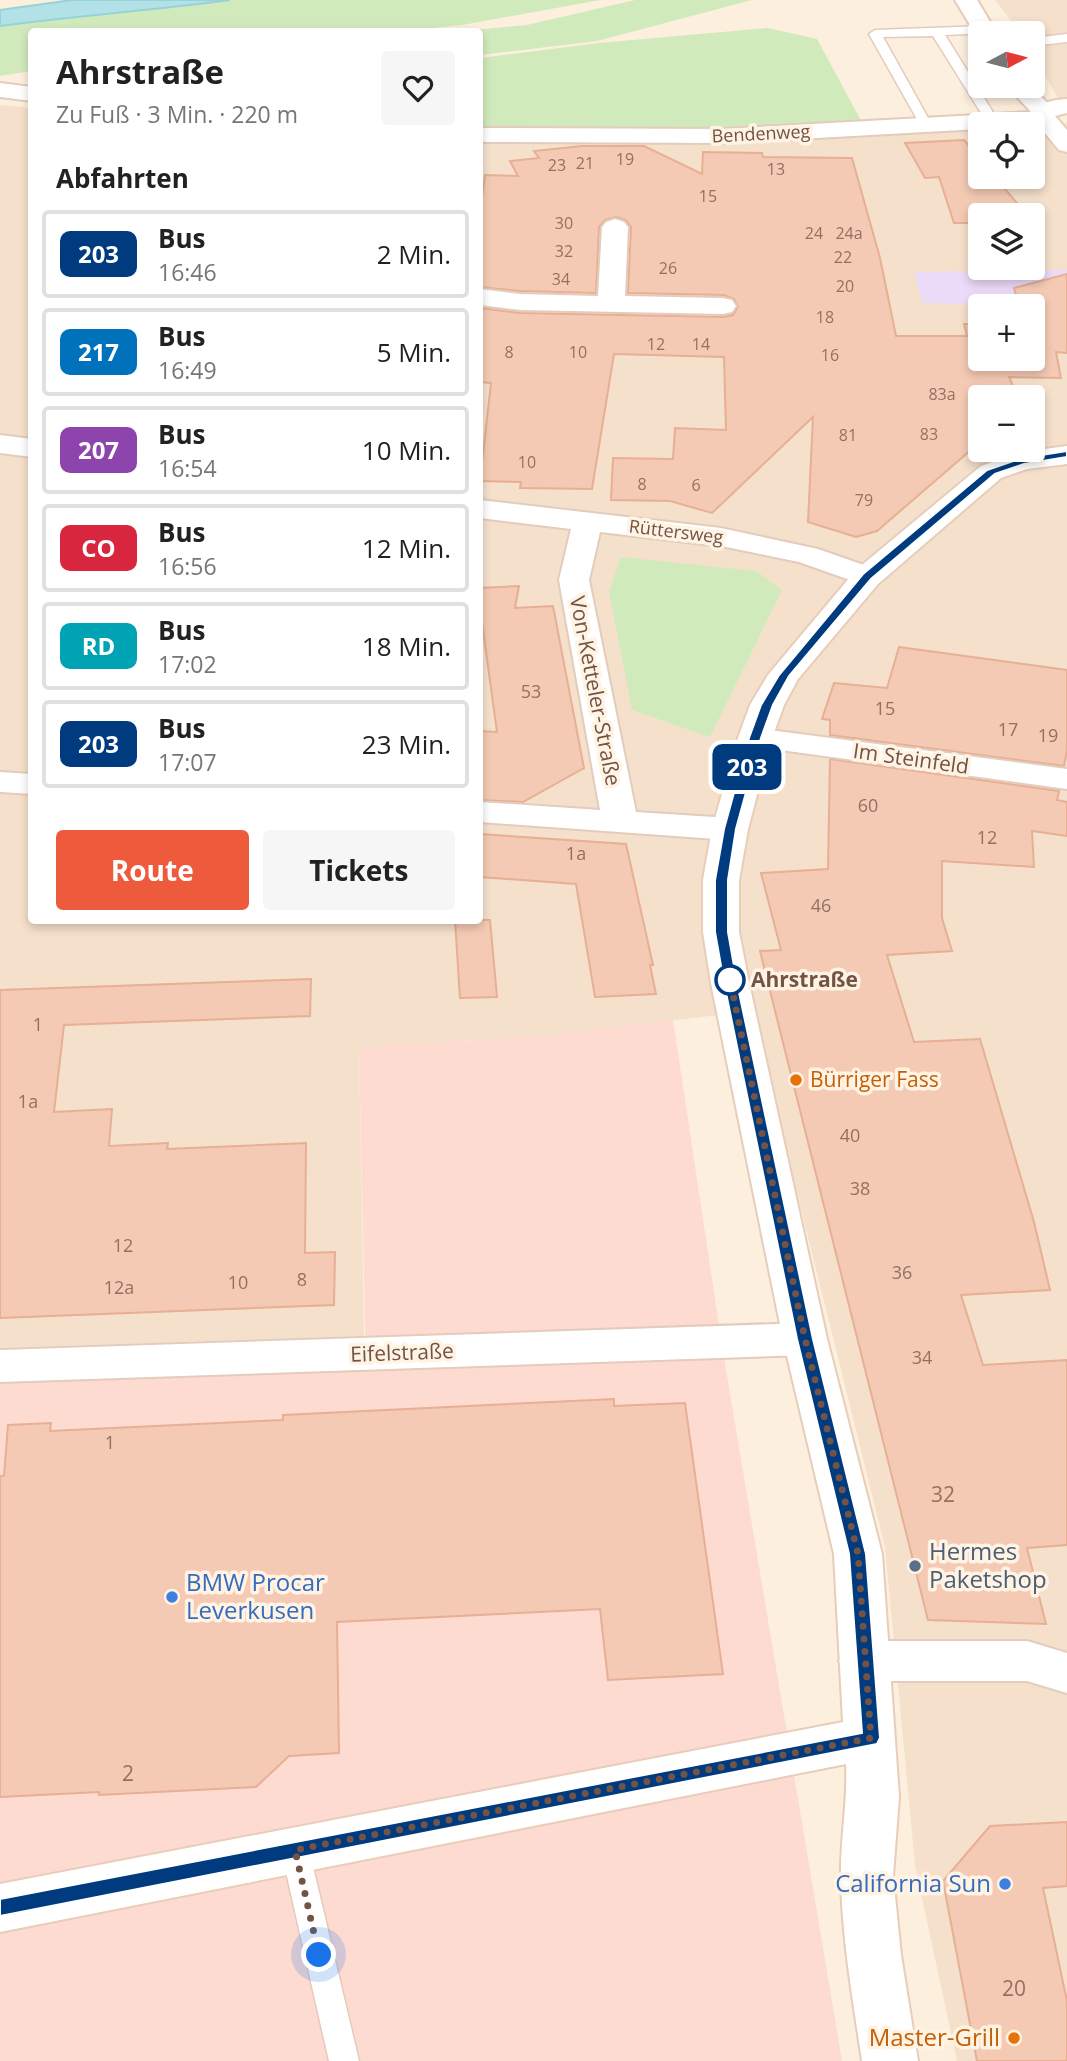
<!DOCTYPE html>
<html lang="de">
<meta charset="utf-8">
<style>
:root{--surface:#fff;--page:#f6f6f6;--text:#222;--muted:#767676;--line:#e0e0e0;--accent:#ee5a3c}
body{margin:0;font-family:"Open Sans",sans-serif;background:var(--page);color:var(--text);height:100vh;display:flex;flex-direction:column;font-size:26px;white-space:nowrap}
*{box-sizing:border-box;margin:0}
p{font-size:23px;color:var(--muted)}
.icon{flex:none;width:38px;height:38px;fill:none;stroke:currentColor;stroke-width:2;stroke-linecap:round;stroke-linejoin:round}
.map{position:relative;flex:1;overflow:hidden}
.side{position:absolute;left:28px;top:28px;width:455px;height:896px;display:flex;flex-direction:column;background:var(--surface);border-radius:7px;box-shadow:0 4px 10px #0003}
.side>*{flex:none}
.badge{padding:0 14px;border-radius:10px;font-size:24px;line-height:46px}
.needle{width:46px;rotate:83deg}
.controls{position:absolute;left:968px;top:21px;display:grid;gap:14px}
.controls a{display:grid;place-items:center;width:77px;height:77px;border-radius:7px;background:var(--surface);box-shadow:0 4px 10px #0003;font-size:35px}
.you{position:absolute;width:35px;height:35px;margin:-18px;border:5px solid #fff;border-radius:50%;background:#1a73e8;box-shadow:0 0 0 10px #1a73e833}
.map>.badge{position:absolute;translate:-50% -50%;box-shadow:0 0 0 4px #fff}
h2{padding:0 28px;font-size:26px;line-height:63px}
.round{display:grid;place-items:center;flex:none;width:74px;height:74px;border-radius:7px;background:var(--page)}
.summary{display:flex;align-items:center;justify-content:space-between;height:119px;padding:0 28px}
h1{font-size:33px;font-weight:700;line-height:52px}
.action{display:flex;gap:14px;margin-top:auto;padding:14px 28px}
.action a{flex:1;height:80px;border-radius:7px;background:var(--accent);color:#fff;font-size:28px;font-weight:700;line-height:80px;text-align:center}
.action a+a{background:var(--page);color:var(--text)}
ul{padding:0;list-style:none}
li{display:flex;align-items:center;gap:21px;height:88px;margin:0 14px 10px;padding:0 14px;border:4px solid var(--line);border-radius:7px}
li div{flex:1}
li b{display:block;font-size:26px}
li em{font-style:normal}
li .badge{min-width:77px;font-weight:700;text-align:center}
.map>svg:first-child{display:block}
.residential{fill:#f5e0cb;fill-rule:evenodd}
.commercial{fill:#fedbd0}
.education{fill:#ecdaf9}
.green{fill:#d1eabc}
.water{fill:#b2e2e7;stroke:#97d2d9;stroke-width:2}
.building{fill:#f4cab4;stroke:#e7af93;stroke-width:2}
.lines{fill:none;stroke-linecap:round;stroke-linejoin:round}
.lane-casing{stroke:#e3ccbc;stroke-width:3}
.street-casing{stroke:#e3ccbc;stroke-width:4}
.secondary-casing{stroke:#e8cdb9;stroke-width:4}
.lane{fill:#fff;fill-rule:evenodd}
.street{fill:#fff;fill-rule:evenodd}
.secondary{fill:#fff;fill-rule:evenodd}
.line{fill:#003b80;stroke:#fff;stroke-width:2}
.walk{stroke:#735345;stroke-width:7;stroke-dasharray:0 12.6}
.stop-dot{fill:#fff;stroke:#003b80;stroke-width:3.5}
.food-dot{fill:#e8710a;stroke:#fff3e4;stroke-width:2.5}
.service-dot{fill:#5c6f8a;stroke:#fff3e4;stroke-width:2.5}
.shop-dot{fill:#3f7fe0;stroke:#fff3e4;stroke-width:2.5}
.labels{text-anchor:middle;stroke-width:7;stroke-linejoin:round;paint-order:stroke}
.far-number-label{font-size:16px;fill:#937161}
.far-street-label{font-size:18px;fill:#735345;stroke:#fff3e4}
.number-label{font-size:18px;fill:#937161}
.street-label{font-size:21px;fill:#735345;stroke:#fff3e4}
.stop-label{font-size:21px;font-weight:bold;fill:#735345;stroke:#fff3e4;text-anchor:start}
.food-label{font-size:21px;fill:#c56008;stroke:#fff3e4;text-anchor:start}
.near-number-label{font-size:21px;fill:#937161}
.near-service-label{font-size:24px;fill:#4e5e75;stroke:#fff3e4;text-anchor:start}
.near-shop-label{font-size:24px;fill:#366cbe;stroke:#fff3e4;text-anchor:start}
.near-food-label{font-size:24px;fill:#c56008;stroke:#fff3e4;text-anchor:end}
</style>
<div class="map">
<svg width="1067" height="2061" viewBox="0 0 1067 2061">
<rect width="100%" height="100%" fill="#fdefdd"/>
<path class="residential" d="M995 0H1067V115L1033 53 1032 33H1021Z
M0 105 32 108V920H480V142L980 127V177H1032L1033 125 1067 123V2061H957L915 1865 885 1547 752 1011 544 1036 359 1047 364 1336 0 1348ZM980 215H1032V268H980ZM980 306H1032V359H980ZM980 397H1032V450H980Z"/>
<path class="commercial" d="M673 1020 723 1352 842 2061H0V1381L366 1368 359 1047 544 1036Z"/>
<path class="education" d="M1067 270V326L1032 306 922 303 915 272Z"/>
<path class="green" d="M230 0H600L462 25 404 31 32 32 31 71 0 76V26C77 16 153 10 230 0Z
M635 0H752L597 41 480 55V32L463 31 527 25Z
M768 28 817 39 864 126 710 132 480 131V58L599 43Z
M621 557 756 571 782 590 710 737 632 710 609 592Z"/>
<path class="water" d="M72 0H230C153 10 77 16 0 26V10Z"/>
<path class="building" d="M964 140 980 159V177H995L1027 215H980V223H954L939 177 925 178 905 143Z
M582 146H644L702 174 703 152 762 153 763 157 852 158 880 258 896 336H967L964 324H980V359H1032V306H1019L1014 288 1067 274V353L1056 352 1061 378 1009 377 1018 397H980V449H972L877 531 856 537 808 522 813 417 712 513 670 501 611 500 613 458 673 459 675 428 726 430 724 357 614 354 592 489 520 488 521 482 480 481 491 383 480 382V308L520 313 723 317 733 315 738 307 734 299 724 295 628 293 631 227 626 220 616 217 605 220 599 227 596 293 520 291 480 287V212L485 175 518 176 510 161 539 158 534 151Z
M519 586 515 608 553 606 584 768 523 802 480 800V731L497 732 480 608V588Z
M899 647 1067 670V750L1064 766 830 735V720L822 719 834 683 887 688Z
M830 759 1059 791 1057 800 1067 802V836L1032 831 1034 867 942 861V918L952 951 887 955 914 1042 980 1039 1034 1222 1050 1290 961 1295 983 1365 1067 1360V1545L1027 1548 1046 1624 928 1620 760 951 781 950 761 873 828 869Z
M480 834 626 844 653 965H650L656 994 595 997 576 884 480 877Z
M455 920H490L497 997 460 998Z
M311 979 310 1016 64 1025 54 1112 112 1109 109 1146 168 1143 167 1149 306 1143 305 1253 335 1252 334 1305 0 1318V990Z
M614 1399V1406L685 1403 723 1674 608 1680 600 1609 337 1622 339 1753 289 1756 256 1787 99 1795V1792L0 1797V1476H4L8 1425 51 1423 50 1431 283 1420V1415Z
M1067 1822V1886L1043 1888 1067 2001V2061H977L943 1881 990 1826Z"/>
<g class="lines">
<g class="lane-casing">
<path id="lane" d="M985 26 989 27V33L945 35 999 122 998 124H988L933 36 883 37 932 125 930 128H922L869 34 875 30Z
M1067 34V42L1032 46V38Z
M295 1838 305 1841 309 1850 359 2061H329L281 1850 285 1841Z"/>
</g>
<g class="street-casing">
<path id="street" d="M955 0H977L997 33H980L978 38Z
M0 83 32 87V101L0 97Z
M1007 86H1031L1055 111 1051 123 1032 126 980 124V129L723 143 480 142V128L723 129 1031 112Z
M615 219 624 222 628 227 625 296 723 298 732 300 736 306 732 312 723 314 520 310 480 305V289L520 294 598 296 602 227 606 222Z
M0 435 32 439V457L0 453Z
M480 500 721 528 818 549 878 570 882 577 878 584 867 586 799 562 721 546 600 532 589 580 636 812 730 818 742 822 748 829 742 836 730 840 480 822V802L600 810 559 580 571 529 480 518Z
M755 728 1067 769V789L743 745 738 738 743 731Z
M0 772 32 774V794L0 792Z
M805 1323 820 1328 827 1339 820 1350 805 1355 0 1382V1350Z
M864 1641H1027L1067 1653V1693L1027 1681H864L847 1675 839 1661 847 1647Z"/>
</g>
<g class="secondary-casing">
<path id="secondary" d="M1067 99V113L1055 116 1067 130V152L1059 150 1029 114C1038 102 1054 100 1067 99Z
M1067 446V464L1027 469 1001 478 878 584 798 679 784 705 772 738 748 829 739 880V932L749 983 827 1339 882 1554 899 1797 893 1876 901 1955 918 2061H862C853 2000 842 1939 841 1878 840 1840 848 1802 846 1764L0 1932V1884L843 1722 834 1554 783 1339 711 983 703 932V880L712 829 738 738 750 705 768 675 856 570 981 466 1022 452Z"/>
</g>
<use href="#lane" class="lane"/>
<use href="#street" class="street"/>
<use href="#secondary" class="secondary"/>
</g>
<path class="line" d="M1067 451V457L1024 464 995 474 871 579 789 676 773 705 761 738 736 829 728 880V932L737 983 813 1339 866 1554 880 1738 877 1744 0 1916V1899L862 1733 849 1554 797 1339 724 983 715 932V880L724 829 749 738 761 705 779 675 863 574 987 470 1022 458Z"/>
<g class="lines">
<path class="walk" d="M319 1955 295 1850 871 1738 858 1554 805 1339 730 980"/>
</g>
<circle class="stop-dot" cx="730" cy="980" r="14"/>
<g class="food-dot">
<circle cx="796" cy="1080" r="7"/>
<circle cx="1014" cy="2038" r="7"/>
</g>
<circle class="service-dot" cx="915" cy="1566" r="7"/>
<g class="shop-dot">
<circle cx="172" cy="1597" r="7"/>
<circle cx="1005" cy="1884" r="7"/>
</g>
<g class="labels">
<g class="far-number-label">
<text x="625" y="165">19</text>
<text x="585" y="169">21</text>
<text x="557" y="171">23</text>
<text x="776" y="175">13</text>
<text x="708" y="202">15</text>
<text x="564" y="229">30</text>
<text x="814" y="239">24</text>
<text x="849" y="239">24a</text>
<text x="564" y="257">32</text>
<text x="843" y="263">22</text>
<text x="668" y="274">26</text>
<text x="561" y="285">34</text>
<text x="845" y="292">20</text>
<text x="825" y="323">18</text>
<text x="656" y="350">12</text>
<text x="701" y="350">14</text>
<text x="509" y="358">8</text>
<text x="578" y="358">10</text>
<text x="830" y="361">16</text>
<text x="942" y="400">83a</text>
<text x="929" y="440">83</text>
<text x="848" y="441">81</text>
<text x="527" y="468">10</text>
<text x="642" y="490">8</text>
<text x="696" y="491">6</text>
<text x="864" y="506">79</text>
</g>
<g class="far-street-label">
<text transform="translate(761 134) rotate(-3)" y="6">Bendenweg</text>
<text transform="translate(676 532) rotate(7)" y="6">Rüttersweg</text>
</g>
<g class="number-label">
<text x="531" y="698">53</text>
<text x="885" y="715">15</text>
<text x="1008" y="736">17</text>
<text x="1048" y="742">19</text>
<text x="868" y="812">60</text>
<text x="987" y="844">12</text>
<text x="576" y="860">1a</text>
<text x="821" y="912">46</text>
<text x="38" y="1031">1</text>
<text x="28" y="1108">1a</text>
<text x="850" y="1142">40</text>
<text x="860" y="1195">38</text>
<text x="123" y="1252">12</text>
<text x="902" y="1279">36</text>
<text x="302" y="1286">8</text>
<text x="238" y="1289">10</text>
<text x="119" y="1294">12a</text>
<text x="922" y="1364">34</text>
<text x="110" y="1449">1</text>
</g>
<g class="street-label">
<text transform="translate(595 691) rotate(79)" y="7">Von-Ketteler-Straße</text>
<text transform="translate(911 759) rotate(8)" y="7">Im Steinfeld</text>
<text transform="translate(402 1353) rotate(-2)" y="7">Eifelstraße</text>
</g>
<g class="stop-label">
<text x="751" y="987">Ahrstraße</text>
</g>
<g class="food-label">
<text x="810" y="1087">Bürriger Fass</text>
</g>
<g class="near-number-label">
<text x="943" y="1502">32</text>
<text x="128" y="1781">2</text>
<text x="1014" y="1996">20</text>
</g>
<g class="near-service-label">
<text x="929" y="1560">Hermes<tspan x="929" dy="28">Paketshop</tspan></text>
</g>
<g class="near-shop-label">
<text x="186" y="1591">BMW Procar<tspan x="186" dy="28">Leverkusen</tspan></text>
<text x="991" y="1892" text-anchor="end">California Sun</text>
</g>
<g class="near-food-label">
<text x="1000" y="2046">Master-Grill</text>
</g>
</g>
</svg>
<div class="controls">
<a><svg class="needle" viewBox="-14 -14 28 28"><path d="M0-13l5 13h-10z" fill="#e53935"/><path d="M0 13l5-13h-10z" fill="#767676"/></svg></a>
<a><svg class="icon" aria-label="locate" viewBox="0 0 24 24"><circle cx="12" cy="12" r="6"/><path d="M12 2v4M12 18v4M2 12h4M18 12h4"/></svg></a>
<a><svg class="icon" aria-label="layers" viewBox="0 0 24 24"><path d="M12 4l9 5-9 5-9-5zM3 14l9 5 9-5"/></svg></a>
<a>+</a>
<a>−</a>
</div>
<div class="you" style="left:319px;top:1955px"></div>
<b class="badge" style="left:747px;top:767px;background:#003b80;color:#fff">203</b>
<section class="side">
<div class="summary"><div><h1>Ahrstraße</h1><p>Zu Fuß · 3 Min. · 220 m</p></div><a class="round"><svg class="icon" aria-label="heart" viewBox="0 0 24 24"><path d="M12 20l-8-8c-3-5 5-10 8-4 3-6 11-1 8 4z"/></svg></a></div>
<h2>Abfahrten</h2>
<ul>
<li><span class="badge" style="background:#003b80;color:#fff">203</span><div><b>Bus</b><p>16:46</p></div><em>2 Min.</em></li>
<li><span class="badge" style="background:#0072bc;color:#fff">217</span><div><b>Bus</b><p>16:49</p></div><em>5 Min.</em></li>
<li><span class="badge" style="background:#8e44ad;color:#fff">207</span><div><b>Bus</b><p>16:54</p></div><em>10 Min.</em></li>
<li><span class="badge" style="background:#d7263d;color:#fff">CO</span><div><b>Bus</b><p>16:56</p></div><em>12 Min.</em></li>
<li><span class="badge" style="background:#00a3b4;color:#fff">RD</span><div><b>Bus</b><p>17:02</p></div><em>18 Min.</em></li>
<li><span class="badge" style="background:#003b80;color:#fff">203</span><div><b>Bus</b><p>17:07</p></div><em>23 Min.</em></li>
</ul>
<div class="action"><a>Route</a><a>Tickets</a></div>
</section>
</div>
